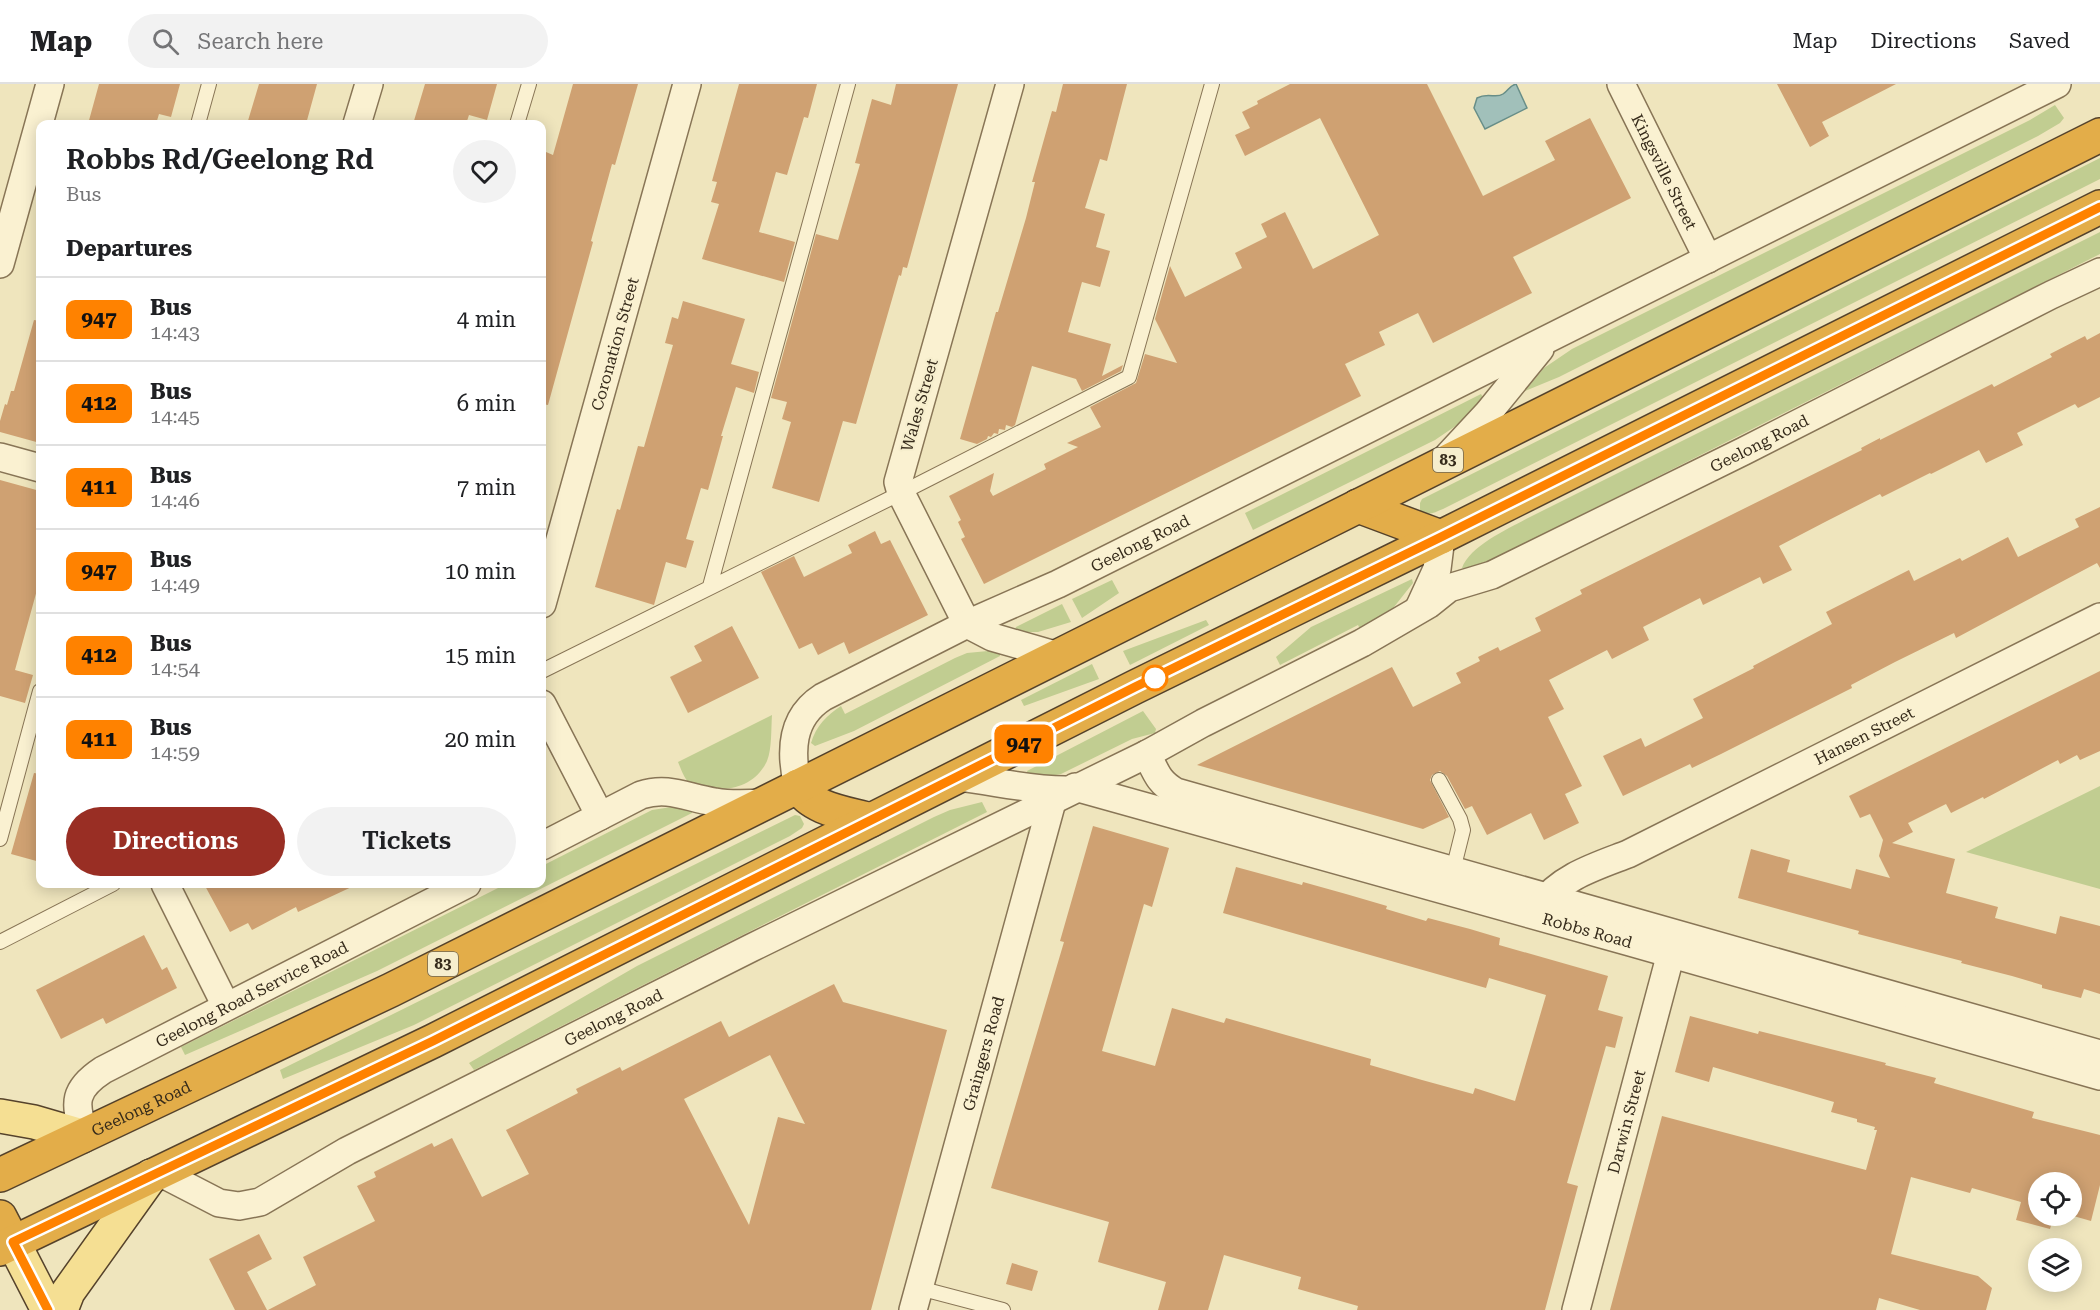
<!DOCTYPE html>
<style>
:root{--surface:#fff;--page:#f2f2f2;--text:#202124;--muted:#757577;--line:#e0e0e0;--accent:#992e24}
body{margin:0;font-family:"Roboto Serif",serif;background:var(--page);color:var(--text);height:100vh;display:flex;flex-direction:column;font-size:22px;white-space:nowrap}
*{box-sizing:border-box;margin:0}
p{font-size:20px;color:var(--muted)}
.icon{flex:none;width:33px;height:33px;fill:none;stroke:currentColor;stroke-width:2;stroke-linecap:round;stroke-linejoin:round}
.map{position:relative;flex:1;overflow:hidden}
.drawer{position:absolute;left:36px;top:36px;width:510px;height:768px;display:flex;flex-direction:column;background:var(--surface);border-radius:12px;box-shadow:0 3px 15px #0003}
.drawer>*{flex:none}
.badge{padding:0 12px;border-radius:9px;font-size:21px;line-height:39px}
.tools{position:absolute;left:2028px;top:1088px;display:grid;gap:12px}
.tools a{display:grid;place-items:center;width:54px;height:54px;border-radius:50%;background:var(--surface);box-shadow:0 3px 15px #0003;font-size:30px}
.map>.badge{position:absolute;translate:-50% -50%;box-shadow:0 0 0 3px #fff}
h2{padding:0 30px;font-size:22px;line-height:54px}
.round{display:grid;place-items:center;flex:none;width:63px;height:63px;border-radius:32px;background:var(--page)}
.headline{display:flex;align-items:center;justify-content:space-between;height:102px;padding:0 30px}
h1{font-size:28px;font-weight:600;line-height:45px}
.button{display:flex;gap:12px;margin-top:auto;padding:12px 30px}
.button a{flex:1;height:69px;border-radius:36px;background:var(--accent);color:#fff;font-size:24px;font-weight:600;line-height:69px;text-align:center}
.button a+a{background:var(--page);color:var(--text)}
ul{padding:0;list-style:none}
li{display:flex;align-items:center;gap:18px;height:84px;padding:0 30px;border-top:2px solid var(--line)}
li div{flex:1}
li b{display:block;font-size:22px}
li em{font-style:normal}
li .badge{min-width:66px;font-weight:700;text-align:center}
header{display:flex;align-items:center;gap:36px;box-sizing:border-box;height:84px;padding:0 30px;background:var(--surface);border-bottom:2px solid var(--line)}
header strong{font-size:28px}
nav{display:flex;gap:33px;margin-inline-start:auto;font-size:21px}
.search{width:420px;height:54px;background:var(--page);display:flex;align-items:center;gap:15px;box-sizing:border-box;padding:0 21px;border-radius:33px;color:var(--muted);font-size:22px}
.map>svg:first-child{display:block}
.green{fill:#c1cd91}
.water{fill:#a1c0ba;stroke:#688e88;stroke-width:1.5}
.building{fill:#cfa172;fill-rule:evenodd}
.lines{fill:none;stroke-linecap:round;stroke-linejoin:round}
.lane-casing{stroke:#887556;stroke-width:16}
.street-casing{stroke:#887556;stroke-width:30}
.primary-casing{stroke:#55422b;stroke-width:36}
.highway-casing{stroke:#55422b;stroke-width:36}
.lane{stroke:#faf1d1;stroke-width:14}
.street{stroke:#faf1d1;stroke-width:27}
.primary{stroke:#f5df93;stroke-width:33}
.highway{stroke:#e3ad49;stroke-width:33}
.line-casing{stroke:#fff;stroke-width:14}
.line{stroke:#ff8200;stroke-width:9}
.stop-dot{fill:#fff;stroke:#ff8200;stroke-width:3}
.labels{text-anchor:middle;stroke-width:4.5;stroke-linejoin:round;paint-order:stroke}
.shield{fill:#f6eecd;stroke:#706650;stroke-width:1.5}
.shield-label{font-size:15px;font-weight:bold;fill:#362b1b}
.street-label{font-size:16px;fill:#362b1b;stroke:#f6eecd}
</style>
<header>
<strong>Map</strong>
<div class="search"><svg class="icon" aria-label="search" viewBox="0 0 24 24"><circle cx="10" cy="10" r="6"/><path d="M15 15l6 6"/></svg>Search here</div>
<nav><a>Map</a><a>Directions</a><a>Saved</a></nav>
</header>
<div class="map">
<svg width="2100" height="1226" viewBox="0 0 2100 1226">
<rect width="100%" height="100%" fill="#efe5bd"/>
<path class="green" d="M2055 21 2064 34 2060 39 2038 52 1559 293 1525 307 1544 284 1572 265 2030 36Z
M2100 74V95L1443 425C1435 428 1428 433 1420 427V419L1422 415Z
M2100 148V170L1470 487 1462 484C1470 462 1508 445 1528 434Z
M1481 310 1484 315 1460 339 1435 356 1253 446 1245 429Z
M1412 495 1413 499 1390 528 1362 549 1358 541 1280 581 1276 573 1311 543Z
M1112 496 1119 509 1082 534 1072 515Z
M1062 520 1071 538 1038 548H1016L1015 546 1016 543Z
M1206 536 1209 541 1130 581 1123 567Z
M988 567 1000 568V572L854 647 815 662 811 659C816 642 827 631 841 622L845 630 955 574 967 569Z
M1092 580 1099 595 1024 622 1021 616Z
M1143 627 1156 645 1155 649 1132 655 1061 690 1050 692H1028L1027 687Z
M772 631C771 644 772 665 767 677 756 701 731 708 707 704 701 703 693 703 689 699 684 694 681 685 678 678Z
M2100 702V805L1966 768Z
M982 718 987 728 474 986 469 979 637 882 934 733 950 726Z
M678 722 692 723V729L377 887 185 971 181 963 506 800H542V782L652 726Z
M795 731 800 732 804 740 802 744 790 752 414 941 283 995 280 986Z"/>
<path class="water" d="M1516 0 1527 24 1485 45 1474 24 1477 14C1488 8 1496 15 1503 10 1509 6 1509 2 1516 0Z"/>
<path class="building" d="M99 0H180L171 33 159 30 156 40H88Z
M259 0H317L306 40H247Z
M425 0H497L487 36 469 31 466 40H413Z
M573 0H638L615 81 612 80 591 157 593 158 548 321 542 320V84L546 68 553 71Z
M739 0H817L808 34 804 33 787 91 776 88 759 148 795 158 784 198 702 175 719 120 711 118 717 98 712 97Z
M896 0H958L907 184 903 183 901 192 899 191 856 340 843 337 819 418 772 404 791 338 782 335 787 318 771 314 816 150 838 156 860 80 855 79 872 15 891 21Z
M1063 0H1127L1107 77 1100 75 1085 124 1105 130 1096 163 1110 167 1100 203 1082 198 1068 248 1111 260 1102 292 1123 281 1121 287 1082 307 1076 295 1032 282 1015 341 1012 343 1006 341 1005 346 999 345 998 350 994 349 991 353 988 352 987 355 977 360 960 355 996 228H998L1026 134 1035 98H1032L1052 27 1056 28Z
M1290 0H1427L1483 112 1555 76 1545 57 1590 34 1631 114 1513 173 1532 209 1433 259 1418 229 1379 248 1385 261 1345 280 1361 312 984 500 961 455 965 453 958 438 961 436 949 412 994 389 990 407 993 412 1046 385 1044 380 1078 363 1067 359 1101 343 1090 323 1136 299 1145 270 1177 279 1155 235 1170 182 1185 213 1242 184 1235 169 1267 153 1261 140 1285 128 1313 185 1379 151 1320 34 1245 72 1235 51 1250 44 1242 28 1258 20 1257 17Z
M1777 0H1896L1822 38 1829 52 1810 63Z
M683 217 745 235 731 280 759 288 754 309 736 303 721 352H723L708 406 701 404 686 455 694 457 686 484 666 478 654 521 595 503 617 425 620 426 638 362 644 363 673 261 665 259 672 233 678 235Z
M34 236 40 237V359L0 348V337L5 320 7 321 11 307H14Z
M2100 249V313L2078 324 2075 320 2017 349 2023 361 1986 379 1979 366 1931 390 1930 389 1882 413 1880 410 1825 438 1779 462 1792 486 1763 500 1760 493 1703 521 1700 514 1643 543 1649 556 1612 575 1607 566 1549 596 1564 625 1548 633 1582 702 1565 710 1579 739 1544 756 1531 729 1487 751 1472 722 1465 725 1447 692 1440 687 1432 691 1430 696 1449 733 1423 745 1197 681 1392 583 1413 623 1461 599 1456 589 1480 577 1478 573 1498 563 1500 567 1541 547 1535 534 1582 510 1580 506 1862 366 1861 364 1880 354V356L1992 300 1994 303 2052 273 2050 270 2085 252 2087 256Z
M0 396 40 407V495L15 586 33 591 25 619 0 612Z
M2100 423V484L2097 479 1956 554 1954 549 1895 578 1851 601 1852 604 1721 670 1692 684 1690 680 1623 712 1603 672 1641 654 1645 663 1703 634 1693 615 1754 584 1753 582 1832 540 1826 528 1909 486 1914 497 1960 474 1962 477 2008 453 2018 473 2079 443 2075 435Z
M875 447 881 460 890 456 928 531 849 570 844 558 818 571 812 559 799 565 761 488 794 472 804 493 852 469 848 461Z
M732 542 759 594 688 629 670 593 702 577 694 562Z
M2100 587V667L2080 676 2077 671 2060 680 2058 676 1984 715 1983 713 1951 729 1946 720 1908 739 1913 748 1892 759 1955 775 1946 809 1998 823 1995 834 2056 850 2060 832 2100 842V910L2084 905 2081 914 2042 904V901L2012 892 1961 879 1962 877 1858 850 1859 847 1738 814 1751 765 1790 776 1787 788 1851 805 1856 785 1890 794 1879 772 1883 756 1870 730 1860 734 1849 712Z
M34 689 40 690V778L11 770Z
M1093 742 1169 764 1152 823 1144 820 1102 967 1155 982 1172 924 1224 939 1226 934 1371 975 1370 981 1422 996 1473 1010 1475 1004 1515 1017 1546 911 1489 894 1486 904 1223 829 1236 783 1302 801 1303 798 1346 810 1387 822 1386 825 1426 837 1428 834 1470 845 1500 854 1499 861 1608 892 1598 926 1623 933 1615 964 1606 962 1567 1099 1578 1102 1545 1226H1357L1358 1222 1298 1205 1301 1193 1224 1171 1208 1226H1158L1166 1198 1098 1178 1109 1138 991 1104 1064 858 1060 857Z
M204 800H358L298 828 296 823 252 846 248 839 230 848Z
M144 851 162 886 167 883 177 904 106 940 103 934 61 955 36 906Z
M834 900 843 918 947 946 871 1226H268L316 1201 303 1173 375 1137 357 1102 376 1093 374 1088 432 1059 434 1063 452 1054 482 1113 529 1090 506 1046 578 1009 576 1005 620 983 622 987 721 937 729 953ZM770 971 805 1040 778 1033 749 1141 684 1015Z
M1690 932 1758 950 1759 947 1886 979 1885 981 1936 994 1934 999 2034 1028 2032 1034 2100 1051V1101L2091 1137 2070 1131H2072V1098H2038V1131H2054L2050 1145 2016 1136 2021 1118 1972 1104 1970 1109 1911 1093 1891 1170 1978 1192 1992 1204 1986 1226H1920L1879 1214 1876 1226H1610L1662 1032 1866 1086 1877 1046H1874L1875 1043 1857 1038V1035L1831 1028 1834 1018 1713 983 1709 998 1675 988Z
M259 1150 272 1175 247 1188 267 1226H235L209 1175Z
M1012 1179 1038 1187 1032 1207 1006 1200Z"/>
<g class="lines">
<g class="lane-casing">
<path id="lane" d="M198 40 209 0
M517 40 529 0
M710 502 848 0
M542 587 901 409 1129 293 1212 0
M1439 696 1460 735 1463 746 1453 786
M0 755 40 607
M0 858 113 800
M919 1204 1003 1226"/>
</g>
<g class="street-casing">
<g id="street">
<path d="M1010 0 898 398 901 409 967 540 992 553 1058 572"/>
<path id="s1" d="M1621 0 1708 175"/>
<path d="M357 40 369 0"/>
<path d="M0 180 50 0"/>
<path d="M1448 372 1488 329 1540 265"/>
<path d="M0 373 40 384"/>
<path id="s2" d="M542 520 687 0"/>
<path d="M1420 522 1437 485 1441 453"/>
<path d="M542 620 600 732"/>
<path d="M1147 670C1156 688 1158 698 1176 708L2100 970"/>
<path d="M958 693C994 697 1028 706 1065 706"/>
<path id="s3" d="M798 702C790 669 790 634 823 613L967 540 1058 500 2057 0"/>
<path id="s4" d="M1075 703 1630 858 2100 992"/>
<path d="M542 762 641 711C669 702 687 714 715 718 731 721 747 720 763 719"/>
<path d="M165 800 226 922"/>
<path id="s5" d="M1540 822C1560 793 1597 782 1628 770L2100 533"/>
<path id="s6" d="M85 1050C73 1019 74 1005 103 986L467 800"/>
<path id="s7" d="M159 1088 219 1119 239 1122 260 1118 347 1067 751 864 1147 670 1203 639 1362 559 1429 520 1449 504 1492 491 1744 367 2051 211 2100 188"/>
<path id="s8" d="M913 1226 1053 714"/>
<path id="s9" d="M1576 1226 1675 854"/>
</g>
</g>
<g class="primary-casing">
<path id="primary" d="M0 1032 34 1038 82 1052
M13 1158 48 1226
M61 1226 68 1208 151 1092"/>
</g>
<g class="highway-casing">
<g id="highway">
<path d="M1358 422 1441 453"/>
<path d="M798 702C812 726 847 729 871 736"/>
<path id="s10" d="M0 1091 391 906 2100 51"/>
<path d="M0 1133 13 1158"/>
<path d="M0 1165 433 957 1135 603 1441 453 2100 123"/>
</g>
</g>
<use href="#lane" class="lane"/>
<use href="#street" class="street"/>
<use href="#primary" class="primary"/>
<use href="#highway" class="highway"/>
</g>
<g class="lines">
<g class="line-casing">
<path id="line" d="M48 1226 13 1158 433 957 1135 603 1441 453 2100 123"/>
</g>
<use href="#line" class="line"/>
</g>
<circle class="stop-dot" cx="1155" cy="594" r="12"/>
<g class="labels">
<g class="shield">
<rect x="1433" y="364" width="30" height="24" rx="4.5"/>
<rect x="428" y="868" width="30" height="24" rx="4.5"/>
</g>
<g class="shield-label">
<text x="1448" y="381">83</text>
<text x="443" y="885">83</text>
</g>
<g class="street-label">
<text dy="6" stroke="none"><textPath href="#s1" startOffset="98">Kingsville Street</textPath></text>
<text dy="6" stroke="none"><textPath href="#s2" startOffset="270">Coronation Street</textPath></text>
<text transform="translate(919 321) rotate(-74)" y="6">Wales Street</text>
<text dy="6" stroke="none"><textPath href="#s7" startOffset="1791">Geelong Road</textPath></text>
<text dy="6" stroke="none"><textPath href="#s3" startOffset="452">Geelong Road</textPath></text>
<text dy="6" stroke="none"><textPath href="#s5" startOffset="368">Hansen Street</textPath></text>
<text dy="6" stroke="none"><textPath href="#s4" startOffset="532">Robbs Road</textPath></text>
<text dy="6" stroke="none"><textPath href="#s6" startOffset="242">Geelong Road Service Road</textPath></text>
<text dy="6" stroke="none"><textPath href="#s7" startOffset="508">Geelong Road</textPath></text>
<text dy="6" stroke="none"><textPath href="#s8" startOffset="266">Graingers Road</textPath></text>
<text dy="6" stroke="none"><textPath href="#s10" startOffset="156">Geelong Road</textPath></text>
<text dy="6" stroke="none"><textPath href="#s9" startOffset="195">Darwin Street</textPath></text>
</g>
</g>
</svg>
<div class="tools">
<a><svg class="icon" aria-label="locate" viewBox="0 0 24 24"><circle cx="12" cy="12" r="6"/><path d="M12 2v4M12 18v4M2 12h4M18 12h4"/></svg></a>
<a><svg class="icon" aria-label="layers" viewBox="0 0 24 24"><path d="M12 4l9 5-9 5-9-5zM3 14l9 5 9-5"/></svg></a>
</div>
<b class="badge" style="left:1024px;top:660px;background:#ff8200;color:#111">947</b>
<section class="drawer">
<div class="headline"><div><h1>Robbs Rd/Geelong Rd</h1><p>Bus</p></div><a class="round"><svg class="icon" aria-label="heart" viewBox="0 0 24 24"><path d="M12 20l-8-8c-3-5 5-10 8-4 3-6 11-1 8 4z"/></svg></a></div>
<h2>Departures</h2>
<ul>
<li><span class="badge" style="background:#ff8200;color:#111">947</span><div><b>Bus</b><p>14:43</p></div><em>4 min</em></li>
<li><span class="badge" style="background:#ff8200;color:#111">412</span><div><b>Bus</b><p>14:45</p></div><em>6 min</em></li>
<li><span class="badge" style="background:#ff8200;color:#111">411</span><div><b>Bus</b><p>14:46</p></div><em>7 min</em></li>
<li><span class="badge" style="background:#ff8200;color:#111">947</span><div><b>Bus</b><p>14:49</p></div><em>10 min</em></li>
<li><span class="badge" style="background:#ff8200;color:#111">412</span><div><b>Bus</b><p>14:54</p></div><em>15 min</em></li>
<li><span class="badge" style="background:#ff8200;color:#111">411</span><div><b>Bus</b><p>14:59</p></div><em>20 min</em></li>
</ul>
<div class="button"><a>Directions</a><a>Tickets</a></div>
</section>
</div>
